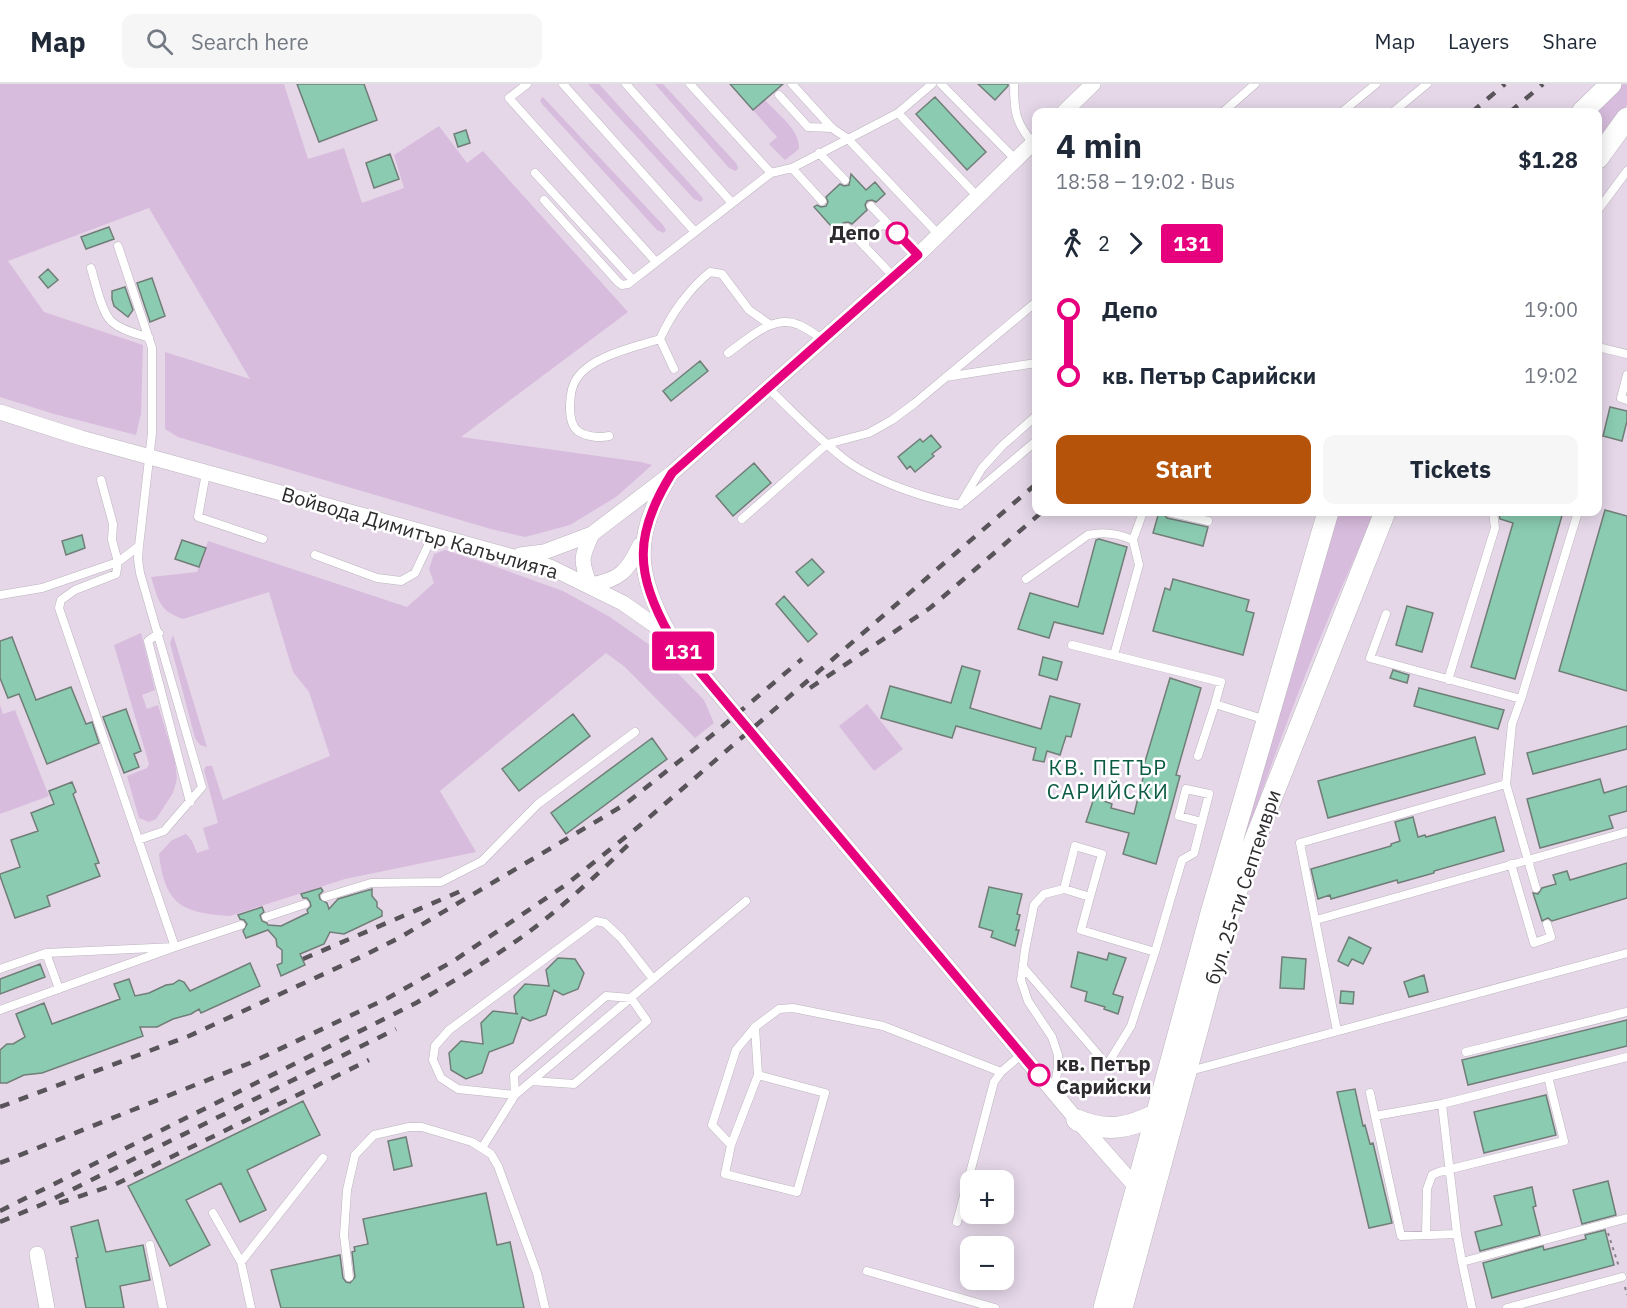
<!DOCTYPE html>
<meta charset="utf-8">
<style>
:root{--surface:#fff;--page:#f6f6f7;--text:#1f2937;--muted:#747a83;--line:#e0e1e3;--accent:#b45309}
body{margin:0;font-family:"IBM Plex Sans",sans-serif;background:var(--page);color:var(--text);height:100vh;display:flex;flex-direction:column;font-size:22px;white-space:nowrap}
*{box-sizing:border-box;margin:0}
p{font-size:20px;color:var(--muted)}
.icon{flex:none;width:33px;height:33px;fill:none;stroke:currentColor;stroke-width:2;stroke-linecap:round;stroke-linejoin:round}
.map{position:relative;flex:1;overflow:hidden}
.panel{position:absolute;left:1032px;top:24px;width:570px;height:408px;display:flex;flex-direction:column;background:var(--surface);border-radius:12px;box-shadow:0 3px 15px #0003}
.panel>*{flex:none}
.badge{padding:0 12px;border-radius:4px;font-size:21px;line-height:39px}
.tools{position:absolute;left:960px;top:1086px;display:grid;gap:12px}
.tools a{display:grid;place-items:center;width:54px;height:54px;border-radius:12px;background:var(--surface);box-shadow:0 3px 15px #0003;font-size:30px}
.map>.badge{position:absolute;translate:-50% -50%;box-shadow:0 0 0 3px #fff}
.legs{display:flex;align-items:center;gap:9px;height:66px;padding:0 24px;font-size:20px}
.legs p{margin-inline-start:auto}
.overview{display:flex;align-items:center;justify-content:space-between;height:102px;padding:0 24px}
h1{font-size:33px;font-weight:700;line-height:45px}
.button{display:flex;gap:12px;margin-top:auto;padding:12px 24px}
.button a{flex:1;height:69px;border-radius:12px;background:var(--accent);color:#fff;font-size:24px;font-weight:700;line-height:69px;text-align:center}
.button a+a{background:var(--page);color:var(--text)}
ul{padding:0 24px;list-style:none}
li{display:flex;align-items:center;gap:21px;height:66px;font-size:22px}
li i{display:grid;place-items:center;width:9px;height:100%;margin:0 8px;background:currentColor}
li i::after{content:'';width:15px;height:15px;margin:-8px;border:4px solid;border-radius:50%;background:var(--surface)}
li p{margin-inline-start:auto}
li:first-child i{background:linear-gradient(#0000 50%,currentColor 0)}
li:last-child i{background:linear-gradient(currentColor 50%,#0000 0)}
header{display:flex;align-items:center;gap:36px;box-sizing:border-box;height:84px;padding:0 30px;background:var(--surface);border-bottom:2px solid var(--line)}
header strong{font-size:28px}
nav{display:flex;gap:33px;margin-inline-start:auto;font-size:21px}
.search{width:420px;height:54px;background:var(--page);display:flex;align-items:center;gap:15px;box-sizing:border-box;padding:0 21px;border-radius:12px;color:var(--muted);font-size:22px}
.map>svg:first-child{display:block}
.built{fill:#e5d7e8;fill-rule:evenodd}
.green{fill:#d7bcdd}
.building{fill:#8acbb2;stroke:#717d77;stroke-width:1.5}
.lines{fill:none;stroke-linecap:round;stroke-linejoin:round}
.service-casing{stroke:#bcb4be;stroke-width:9}
.minor-casing{stroke:#bcb4be;stroke-width:16}
.secondary-casing{stroke:#bcb4be;stroke-width:22}
.path{stroke:#888288;stroke-width:2;stroke-dasharray:3 4.5;stroke-linecap:butt}
.service{stroke:#fff;stroke-width:8}
.minor{stroke:#fff;stroke-width:15}
.secondary{stroke:#fff;stroke-width:21}
.rail{stroke:#585459;stroke-width:4.5;stroke-dasharray:10 10;stroke-linecap:butt}
.line-1-casing{stroke:#fff;stroke-width:14}
.line-1{stroke:#e6007e;stroke-width:9}
.stop-1-dot{fill:#fff;stroke:#e6007e;stroke-width:3}
.labels{text-anchor:middle;stroke-width:5;stroke-linejoin:round;paint-order:stroke}
.stop-label{font-size:20px;font-weight:bold;fill:#2e2b2e;stroke:#fff;text-anchor:end}
.street-label{font-size:20px;fill:#2e2b2e;stroke:#fff}
.neighbourhood-label{font-size:21px;letter-spacing:1.5px;fill:#0b5a43;stroke:#fff}
</style>
<header>
<strong>Map</strong>
<div class="search"><svg class="icon" aria-label="search" viewBox="0 0 24 24"><circle cx="10" cy="10" r="6"/><path d="M15 15l6 6"/></svg>Search here</div>
<nav><a>Map</a><a>Layers</a><a>Share</a></nav>
</header>
<div class="map">
<svg width="1627" height="1224" viewBox="0 0 1627 1224">
<rect width="100%" height="100%" fill="#ece4ee"/>
<path class="built" d="M0 0H1627V1224H0ZM1036 28H1598V428H1036ZM970 1096H1004V1130H970ZM970 1162H1004V1196H970Z"/>
<path class="green" d="M0 0H284L308 75 344 64 362 119 404 104 394 71 439 42 467 79 483 67 628 228 461 353 641 378 652 381 616 413 570 441 525 453 491 445 178 353 165 345V268L250 295 149 124 8 177 44 228 143 261 141 330 136 351 54 330 0 313Z
M588 0H599L700 111 703 115 701 118 694 115Z
M655 0H663L736 79 738 84 736 87 729 84Z
M1619 0H1627V21L1598 60V28H1591Z
M543 13 663 141 666 146 664 149 657 146 542 20 540 16Z
M765 16C777 30 800 45 799 65L785 76 769 60 777 53 753 26Z
M1335 428H1376C1316 553 1271 679 1226 810Z
M208 457 407 523 434 499 429 485 434 470 445 466 491 481 563 507 610 533 651 562 704 616 714 639 695 654 625 583 606 569 440 707 476 768 345 795 230 832C181 829 165 820 159 770L172 756 186 750 192 757 197 769 209 765 203 744 218 739 204 686 206 682H212L223 716 330 672 309 608 293 588 269 508 183 535C159 527 158 515 151 493L197 488Z
M141 549 155 606 142 611 147 625 158 621 175 677 177 695 173 709 156 735 149 738 139 734 127 692 147 684 149 680 114 561Z
M173 551 175 557 207 663 200 661 195 654 170 559Z
M867 620 903 665 874 687 839 642Z
M0 621 3 630 15 626 49 712 0 730Z"/>
<path class="building" d="M297 0H364L377 36 319 58Z
M730 0H783L753 26Z
M978 0H1008V2L995 16Z
M935 13 986 68 967 86 916 30Z
M466 46 470 59 458 63 454 50Z
M390 70 399 95 374 104 366 79Z
M851 90 866 106 875 98 885 110 876 118 872 116 867 117 865 121 867 126 852 140 848 138 843 139 841 143 843 148 839 151 814 123 817 121 821 123 826 122 828 118 826 113 840 100 844 102 849 101Z
M109 143 114 155 86 165 81 153Z
M48 185 58 196 48 204 39 193Z
M152 194 165 232 150 238 137 199Z
M125 203 133 226 128 233 114 222 112 215V207Z
M700 277 708 287 671 317 663 307Z
M1610 323 1627 327V337L1622 357 1603 352Z
M931 351 941 363 932 370 934 372 915 388 910 382 907 385 898 373 920 355 923 358Z
M754 379 771 399 733 432 716 412Z
M1605 426 1627 432V607L1559 587Z
M1159 428H1162L1167 434 1208 443 1203 462 1153 449Z
M1499 428H1563L1515 595 1471 583 1513 439 1500 435Z
M82 451 85 464 66 471 62 457Z
M1099 455 1127 463 1103 550 1054 538 1049 554 1018 545 1030 509 1078 523 1096 456Z
M182 456 206 464 199 483 175 475Z
M812 475 824 488 808 502 796 488Z
M1173 495 1249 516 1246 527 1254 529 1243 571 1153 547 1165 504 1170 506Z
M784 512 817 550 808 558 776 520Z
M1407 522 1433 529 1422 568 1396 561Z
M12 553 36 616 71 603 86 640 92 638 99 659 47 680 19 610 8 614 0 594V557Z
M1043 573 1062 578 1057 596 1039 591Z
M962 582 980 587 970 624 1041 645 1050 612 1080 620 1071 653 1066 652 1060 671 1047 667 1044 678 1033 676 1036 664 956 642 952 654 881 634 890 602 951 619Z
M1393 586 1409 591 1407 599 1390 594Z
M1170 594 1201 604 1176 691 1180 692 1156 780 1123 770 1129 749 1086 738 1095 711 1105 714 1104 717 1112 720 1111 724 1134 730 1146 682 1144 681Z
M1419 604 1504 626 1498 645 1414 622Z
M126 625 141 667 134 670 139 683 124 689 103 633Z
M573 630 590 652 519 707 502 685Z
M1627 642V665L1533 690 1527 669Z
M1475 653 1485 690 1328 734 1318 697Z
M652 654 667 675 566 750 551 729Z
M1600 695 1604 709 1627 702V727L1609 732 1613 744 1540 764 1527 715Z
M72 698 76 708 73 710 99 779 95 780 100 792 47 812 50 822 15 834 0 792V790L20 783 11 756 38 747 31 729 54 720 49 707Z
M1413 733 1418 753 1425 751 1426 753 1495 733 1504 767 1434 787V789L1398 799 1397 796 1331 815 1330 811 1318 815 1311 785 1391 762V760L1400 757 1395 738Z
M1627 779V814L1552 837 1548 834 1542 837 1533 809 1538 810 1542 804 1556 800 1553 791 1567 787 1570 796Z
M989 803 1022 810 1017 830 1020 831 1016 846H1019L1015 862 991 853 993 847 979 843Z
M321 804 323 807 319 811 320 815 327 819 329 825 338 815 372 805V812L377 818V823L382 827V832L344 850 330 848 324 860 300 870 305 881 281 892 277 881 282 879V866L277 862 276 855 268 846 246 854 243 847 247 840 244 836 240 835 238 831 262 823 264 828 260 831 262 837 267 839 268 841 281 842 308 829 307 826 311 822 310 818 307 814H303L301 810Z
M1349 853 1371 864 1363 880 1352 875 1348 882 1338 877Z
M1078 868 1107 876 1109 869 1126 874 1113 910 1123 913 1118 930 1104 925 1105 923 1085 917 1087 908 1071 903Z
M1282 873 1306 875 1304 905 1280 904Z
M558 874 575 875 584 889 578 905 563 911 554 906 546 931 530 937 522 933 513 959 489 968 482 989 466 995 451 986 449 969 461 957 483 960 481 939 493 927 518 930 516 929 514 912 525 900 549 902 546 886Z
M250 879 260 902 201 929 199 925 191 930 173 935 157 943H140L143 952 42 989 24 991 7 999H0V966L7 960H13L25 953 16 930 44 919 52 940 120 915 114 900 129 895 135 912 149 909 166 901 173 900 179 896 184 898 190 907Z
M40 880 45 893 0 910V895Z
M1424 891 1428 908 1409 913 1404 898Z
M1341 907 1354 908 1353 920 1340 919Z
M1627 936V962L1468 1001 1462 976Z
M1355 1005 1363 1042 1365 1041 1370 1060 1373 1059 1392 1139 1369 1144 1337 1008Z
M1546 1011 1556 1051 1484 1069 1474 1028Z
M303 1017 320 1051 247 1086 266 1126 240 1138 221 1099 186 1116 210 1161 170 1182 128 1102Z
M406 1053 412 1082 394 1086 388 1057Z
M1608 1097 1616 1131 1582 1140 1573 1106Z
M1532 1103 1536 1122 1533 1123 1540 1151 1480 1167 1475 1148 1502 1141 1494 1112Z
M486 1109 497 1161 510 1158 524 1224H281L271 1186 340 1171 343 1194 346 1198 350 1199 355 1193 352 1168 355 1167 354 1163 368 1160 363 1135Z
M98 1136 106 1168 143 1161 150 1196 120 1202 124 1224H86L76 1174 78 1173 71 1143Z
M1605 1146 1614 1181 1492 1214 1483 1179 1543 1162 1544 1166 1586 1155 1585 1151Z"/>
<g class="lines">
<g class="service-casing">
<path id="service" d="M527 0 509 14 656 178
M563 0 695 148
M626 0 732 119
M690 0 771 89
M932 0 898 29 978 113
M941 0 1016 76
M1014 0C1014 27 1015 38 1033 59
M779 11 808 43 832 44
M1223 28 1255 0
M1342 28 1376 0
M1393 28 1427 0
M898 29 848 55 939 151
M819 69 845 96
M792 84 822 117
M535 89 633 196
M544 116 618 198 622 201 628 200 771 89 792 84 848 55 832 44 792 0
M871 122 918 171
M1598 126 1627 87
M847 144 894 193
M118 162 152 264V349L139 462 138 475 140 489 202 703 164 747 138 756
M865 163 866 155 881 141 889 142
M91 184C95 197 101 227 111 237 120 246 138 250 149 254
M1598 263 1627 270
M728 269C748 255 774 229 799 241 808 245 816 251 824 256
M674 285 660 255C671 230 689 205 710 188L722 190 749 226 769 240
M1627 291 1621 314 1627 316
M946 293 1036 279
M768 304C793 328 817 353 843 374 872 397 925 414 960 421L982 384 1003 361 1036 332
M609 352C600 354 586 353 578 347 566 338 569 305 577 294 592 272 635 263 660 255
M206 389 198 433 263 455
M965 417 1036 357
M1168 428 1208 437
M742 435 827 360 869 349 892 336 915 319 1036 218
M1133 456 1143 428
M315 471 377 494 401 497 415 489 433 451
M1026 495 1088 451C1104 447 1119 450 1133 456L1139 481 1114 571
M0 511 42 504 118 478 139 462
M1386 530 1370 574 1521 615
M159 549 148 557 190 718
M1072 561 1221 598 1215 620
M1448 596 1495 444 1493 428
M1198 672 1215 620 1266 636
M1511 780 1534 859 1551 853 1547 840
M1536 804 1506 700 1512 640 1521 615 1578 428
M1064 805 1075 762 1102 770 1090 813
M325 813 371 799 441 798 482 777 538 720 635 648
M266 833 305 820
M1316 836 1627 748
M46 869 175 863 241 841
M1023 883 1107 981 1131 942 1155 868
M0 885 46 869 59 905
M0 926 175 863 59 524 61 516 75 506 116 490 118 478 112 456 113 440 101 396
M1337 947 1300 759 1506 700
M1466 968 1627 928
M1627 973 1442 1020 1457 1150 1462 1178 1627 1134
M1190 987 1627 869
M758 991 825 1009 797 1108 725 1090 731 1061 712 1041 736 966 755 943 779 925 793 924 883 942 1001 988 1022 970
M532 997 574 1000 647 937 631 914 606 912 514 991 515 1011 458 1005 441 994 433 976 435 962 449 946 596 837 605 839 621 854 653 895
M1054 1007 1058 983V971L1052 953 1028 917 1021 896 1025 866 1034 821 1044 810 1064 805 1090 813 1081 846 1155 868 1182 776 1194 769 1209 710 1186 705 1179 732 1202 738
M1370 1009 1401 1152 1457 1150
M1375 1032 1442 1020
M731 1061 758 991 755 943
M482 1064 515 1011 746 817
M213 1129 241 1178 323 1074
M957 1138 994 998 1001 988
M1426 1151 1427 1105 1432 1091 1439 1088 1564 1057 1548 993
M150 1161 163 1224
M241 1178 251 1224
M1462 1178 1472 1224
M867 1187 995 1224
M349 1193 344 1151 347 1106 355 1071 374 1051 409 1043H422L472 1058 491 1070 498 1082 537 1189 545 1224
M1507 1224 1622 1193"/>
</g>
<g class="minor-casing">
<path id="minor" d="M1064 28 1093 0
M0 328 81 354 550 483 623 519 670 552 1077 1036 1136 1103 1142 1105
M667 397C632 454 638 493 669 549
M520 471 544 468 592 450 672 389 918 171 1036 56
M590 501C620 496 628 487 640 461
M590 501C580 476 581 474 592 450
M37 1170 47 1224"/>
</g>
<g class="secondary-casing">
<path id="secondary" d="M1582 28 1611 0
M1598 74 1627 34
M1077 1036C1107 1049 1129 1044 1157 1030
M1104 1224 1211 829 1328 428
M1122 1224 1228 833 1250 768 1385 428"/>
</g>
<path class="path" d="M1608 1149 1619 1183
M1625 1203 1627 1211"/>
<use href="#service" class="service"/>
<use href="#minor" class="minor"/>
<use href="#secondary" class="secondary"/>
<path class="rail" d="M1472 28 1505 0
M1510 28 1543 0
M810 604 930 524 1042 428
M303 875 468 804
M0 1023 189 952 365 871 399 854 624 721 711 652 802 575
M0 1079 250 979 388 914 455 876 567 800 638 743 1036 400
M59 1119 114 1101 369 976
M0 1127 416 919C452 898 488 877 522 853 560 825 595 793 629 760
M0 1138 43 1120 396 945"/>
</g>
<g class="lines">
<g class="line-1-casing">
<path id="line-1" d="M897 149 918 171 672 389C633 451 635 489 670 552L1039 991"/>
</g>
<use href="#line-1" class="line-1"/>
</g>
<g class="stop-1-dot">
<circle cx="897" cy="149" r="10"/>
<circle cx="1039" cy="991" r="10"/>
</g>
<g class="labels">
<g class="stop-label">
<text x="880" y="156">Депо</text>
<text x="1056" y="987" text-anchor="start">кв. Петър<tspan x="1056" dy="23">Сарийски</tspan></text>
</g>
<g class="street-label">
<text transform="translate(420 449) rotate(16)" y="7">Войвода Димитър Калъчлията</text>
<text transform="translate(1243 803) rotate(-72)" y="7">бул. 25-ти Септември</text>
</g>
<g class="neighbourhood-label">
<text x="1108" y="691">КВ. ПЕТЪР<tspan x="1108" dy="24">САРИЙСКИ</tspan></text>
</g>
</g>
</svg>
<div class="tools">
<a>+</a>
<a>−</a>
</div>
<b class="badge" style="left:683px;top:567px;background:#e6007e;color:#fff">131</b>
<section class="panel">
<div class="overview"><div><h1>4 min</h1><p>18:58 – 19:02 · Bus</p></div><b>$1.28</b></div>
<div class="legs"><svg class="icon" aria-label="walk" viewBox="0 0 24 24"><circle cx="13" cy="4" r="2"/><path d="M13 8l-2 6 4 7M11 14l-3 7M7 12l3-4h3l4 4"/></svg>2<svg class="icon" aria-label="forward" viewBox="0 0 24 24"><path d="M9 5l7 7-7 7"/></svg><b class="badge" style="background:#e6007e;color:#fff">131</b></div>
<ul>
<li><i style="color:#e6007e"></i><b>Депо</b><p>19:00</p></li>
<li><i style="color:#e6007e"></i><b>кв. Петър Сарийски</b><p>19:02</p></li>
</ul>
<div class="button"><a>Start</a><a>Tickets</a></div>
</section>
</div>
